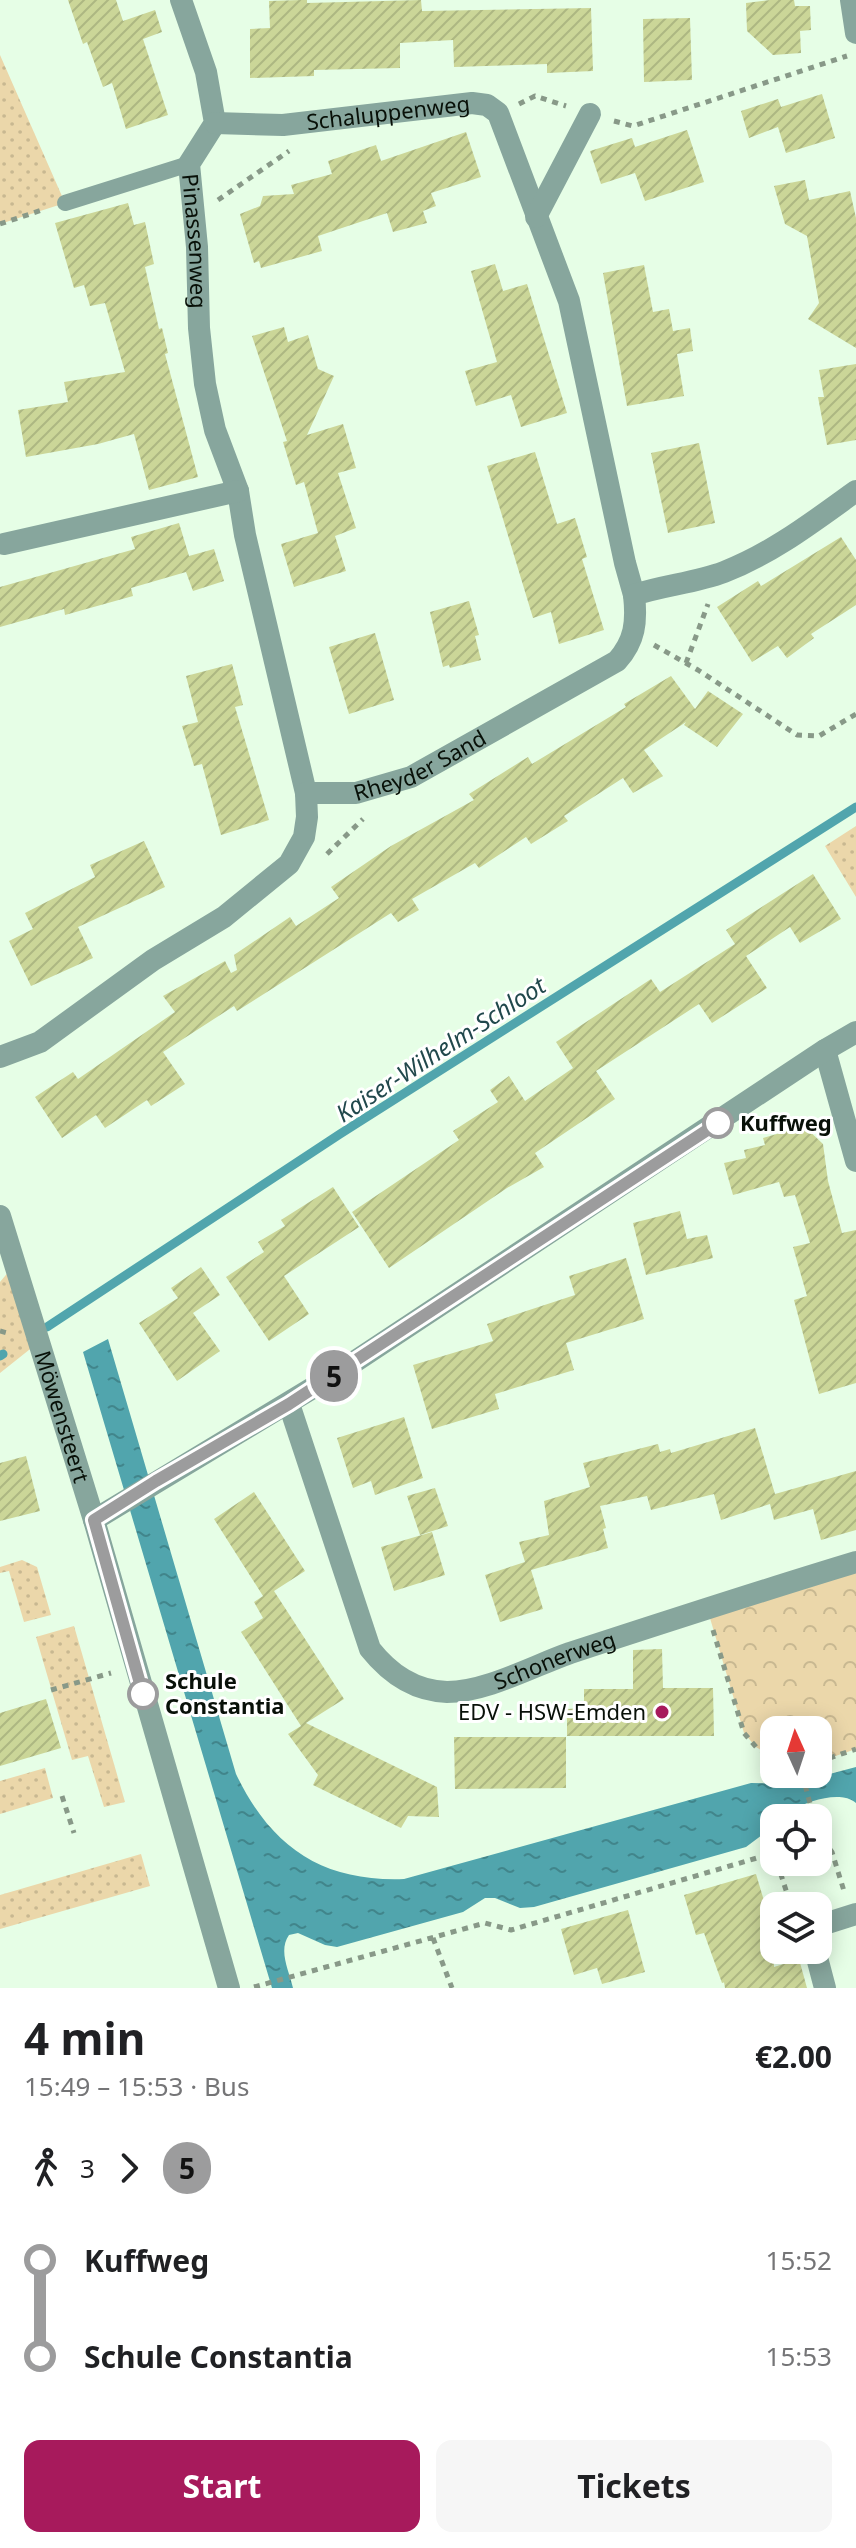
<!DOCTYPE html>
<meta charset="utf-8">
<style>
:root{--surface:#fff;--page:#f6f6f6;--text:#202124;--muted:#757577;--accent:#a71a5c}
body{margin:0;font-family:"Noto Sans",sans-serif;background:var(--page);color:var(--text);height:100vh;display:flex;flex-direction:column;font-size:30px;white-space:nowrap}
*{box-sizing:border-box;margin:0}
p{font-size:26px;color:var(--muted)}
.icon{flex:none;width:44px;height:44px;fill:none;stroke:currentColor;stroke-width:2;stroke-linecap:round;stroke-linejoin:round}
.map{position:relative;height:1988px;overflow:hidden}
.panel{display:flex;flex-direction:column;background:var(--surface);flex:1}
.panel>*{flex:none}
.badge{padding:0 16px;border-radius:26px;font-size:28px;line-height:52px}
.needle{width:52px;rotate:357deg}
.controls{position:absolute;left:760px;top:1716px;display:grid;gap:16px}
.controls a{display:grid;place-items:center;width:72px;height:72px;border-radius:16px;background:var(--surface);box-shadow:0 4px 20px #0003;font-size:40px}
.map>.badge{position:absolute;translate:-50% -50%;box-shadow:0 0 0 4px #fff}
.legs{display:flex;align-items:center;gap:12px;height:88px;padding:0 24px;font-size:26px}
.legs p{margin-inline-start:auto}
.overview{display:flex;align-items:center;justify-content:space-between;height:136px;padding:0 24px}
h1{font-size:44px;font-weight:700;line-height:60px}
.primary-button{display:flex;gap:16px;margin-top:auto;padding:16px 24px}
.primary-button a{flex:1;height:92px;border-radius:16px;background:var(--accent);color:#fff;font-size:32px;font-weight:700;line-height:92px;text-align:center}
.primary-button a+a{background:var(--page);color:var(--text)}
ul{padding:0 24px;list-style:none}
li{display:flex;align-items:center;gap:28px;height:96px;font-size:30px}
li i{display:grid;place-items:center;width:12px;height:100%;margin:0 10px;background:currentColor}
li i::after{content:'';width:20px;height:20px;margin:-10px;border:6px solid;border-radius:50%;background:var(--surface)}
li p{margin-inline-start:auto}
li:first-child i{background:linear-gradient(#0000 50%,currentColor 0)}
li:last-child i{background:linear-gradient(currentColor 50%,#0000 0)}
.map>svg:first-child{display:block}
.grass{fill:url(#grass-dots)}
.forest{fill:url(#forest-crowns)}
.water{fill:url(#water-ripples)}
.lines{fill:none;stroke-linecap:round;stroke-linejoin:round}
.stream{stroke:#51a5ad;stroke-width:9}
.building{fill:url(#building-hatch)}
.path{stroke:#898;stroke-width:5;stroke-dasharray:6 6;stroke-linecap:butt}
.service{stroke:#87a69d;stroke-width:16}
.minor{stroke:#87a69d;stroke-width:22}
.line-1-casing{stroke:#fff;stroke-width:18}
.line-1{stroke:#9c9c9d;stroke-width:12}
.stop-1-dot{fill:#fff;stroke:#9c9c9d;stroke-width:4}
.poi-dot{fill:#a71a5c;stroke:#fff;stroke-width:3}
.labels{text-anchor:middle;stroke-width:6;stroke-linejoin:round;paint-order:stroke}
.street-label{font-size:22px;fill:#081008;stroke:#fff}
.stop-label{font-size:22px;font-weight:bold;fill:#081008;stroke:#fff;text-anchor:start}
.poi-label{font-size:22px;fill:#081008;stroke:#fff;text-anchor:end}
.water-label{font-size:24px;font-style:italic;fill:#21484c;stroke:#fff}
</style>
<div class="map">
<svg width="856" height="1988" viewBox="0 0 856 1988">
<defs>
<pattern id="grass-dots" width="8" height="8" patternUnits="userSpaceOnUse" patternTransform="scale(2)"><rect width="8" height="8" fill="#ebd7aa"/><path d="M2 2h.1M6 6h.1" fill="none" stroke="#c8b891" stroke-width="1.8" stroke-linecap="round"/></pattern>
<pattern id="forest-crowns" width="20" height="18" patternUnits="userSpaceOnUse" patternTransform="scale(2)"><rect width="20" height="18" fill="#ebd7aa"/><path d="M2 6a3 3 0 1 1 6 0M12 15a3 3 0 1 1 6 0" fill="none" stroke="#c8b891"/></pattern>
<pattern id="water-ripples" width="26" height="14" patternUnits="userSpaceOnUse" patternTransform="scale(2)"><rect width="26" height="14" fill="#51a5ad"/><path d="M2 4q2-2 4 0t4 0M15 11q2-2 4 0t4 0" fill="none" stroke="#41858b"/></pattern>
<pattern id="building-hatch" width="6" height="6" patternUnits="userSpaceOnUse" patternTransform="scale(2)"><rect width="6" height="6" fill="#cbd698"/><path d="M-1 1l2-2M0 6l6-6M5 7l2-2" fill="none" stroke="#adb782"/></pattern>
</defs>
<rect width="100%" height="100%" fill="#e6fee6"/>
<path class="grass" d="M0 55 65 203 0 224Z
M856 826V897L825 846Z
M15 1264 39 1342 0 1373V1282Z
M22 1560 37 1567 51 1615 24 1622 9 1571 0 1573V1567Z
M74 1626 125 1802 104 1807 88 1756 72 1760 36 1637Z
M45 1768 53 1798 0 1814V1781Z
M141 1854 150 1886 0 1929V1895Z"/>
<path class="forest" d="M856 1562V1749L818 1762V1730H774V1758L756 1747 744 1733 707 1608Z"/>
<path class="water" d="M108 1339 236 1774C271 1847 322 1882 404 1879L751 1783 792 1784 856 1767V1803C841 1790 808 1801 792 1810 784 1815 783 1818 774 1818V1826L746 1847 534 1907 520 1908 495 1898H485L463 1912 337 1947 325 1945 298 1933 289 1935C278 1951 289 1970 293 1988H272L83 1352Z"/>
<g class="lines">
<path class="stream" d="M47 1327 340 1134 856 807
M0 1356 3 1354"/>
</g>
<path class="building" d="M68 0H116L123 21 155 10 162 32 143 39 168 115 126 129 112 83 103 87 87 42 83 44Z
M301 0H307V3L421 0 422 11 591 8 593 71 547 73V64L454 67 453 40 400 43V68L314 70V76L250 78V29L270 28 269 1Z
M770 0H794L795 6H810L811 30 800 31 801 53 773 55 747 31 746 3Z
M690 18 692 80 644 82 643 19Z
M822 94 835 138 786 153 778 127 749 138 741 111 778 99 781 107Z
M687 130 704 182 645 201 635 173 601 184 590 151 632 138 635 147Z
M466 132 481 177 431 193 436 206 423 211 427 223 393 232 387 213 318 236 322 251 261 268 259 261 254 263 240 214 260 206 263 196 294 194 291 185 332 174 328 161 376 145 381 161Z
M805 180 809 200 850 191 856 218V348L808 319 819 303 807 236 785 224 774 186Z
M128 203 134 225 145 222 154 264 145 267 159 329 162 328 168 353 165 354 198 477 149 490 134 434 98 444 26 457 18 410 68 402 64 382 125 372 105 303 90 306 84 285 74 288 55 223Z
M495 264 503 291 527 284 567 413 521 427 511 395 476 406 465 371 497 362 471 271Z
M644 265 653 312 669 309 673 331 690 328 693 351 677 354 684 396 627 406 603 273Z
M284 327 288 342 308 335 318 369 334 376 307 435 343 424 356 468 338 473 356 528 335 536 346 571 294 587 281 544 318 533 304 482 296 485 283 442 287 441 252 336Z
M856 364V440L827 445 818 397H824L819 370Z
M699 443 715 523 668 533 651 453Z
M535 452 557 524 575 518 587 557 582 559 604 630 559 644 551 612 533 618 487 466Z
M179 523 189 556 214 549 224 581 193 591 186 572 131 588 133 596 65 615 64 609 0 627V587L135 549 131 537Z
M841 537 856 560V605L811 634 814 638 787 658 778 646 752 662 717 607 758 581 761 586Z
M469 601 479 635 475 636 481 660 450 668 449 665 443 667 430 612Z
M375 633 394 700 349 714 329 647Z
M232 664 243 705 235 707 269 820 221 835 202 764 194 766 182 726 198 722 186 676Z
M671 676 695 709 708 691 743 714 717 747 684 725 686 722 644 750 663 776 633 793 623 778 564 816 568 821 531 844 526 837 479 868 475 863 412 899 419 910 398 922 391 913 237 1011 234 1006 163 1052 185 1084 151 1106 147 1100 105 1128 96 1115 62 1138 35 1097 73 1072 78 1079 175 1012 163 996 225 961 231 973 237 970 234 955 290 917 296 926 339 898 331 887 391 846 474 800 469 794 528 757 532 764 626 707 624 704Z
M144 841 165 887 78 927 93 958 31 986 9 941 33 929 25 913 95 877 90 865Z
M813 874 841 919 800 943 790 927 746 956 767 988 712 1023 699 1004 596 1071 615 1099 535 1153 544 1167 507 1188 389 1268 352 1212 459 1140 453 1131 498 1102 490 1090 509 1076 525 1101 573 1068 556 1042 651 979 660 992 735 944 726 930Z
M804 1126 823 1144 828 1181 842 1233 856 1230V1383L819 1394 794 1300 807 1296 793 1247 810 1243 795 1195 784 1197 779 1182 733 1195 724 1163 746 1158 744 1150 765 1145 763 1138Z
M333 1187 359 1227 284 1276 309 1314 269 1341 226 1277 264 1252 258 1242 285 1226 281 1220Z
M680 1211 687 1239 707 1235 713 1258 646 1275 633 1223Z
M626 1258 644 1319 566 1343 574 1370 495 1394 499 1409 432 1429 413 1365 493 1341 487 1324 575 1295 569 1276Z
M201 1267 220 1295 193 1313 220 1351 177 1381 139 1323 178 1298 171 1288Z
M404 1417 423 1478 375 1495 371 1481 353 1488 337 1438Z
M755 1428 775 1494 856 1471V1530L821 1540 813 1509 774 1520 770 1504 721 1520 714 1494 651 1510 647 1496 600 1506 606 1528 603 1529 608 1548 531 1570 543 1609 500 1622 485 1575 525 1562 519 1542 549 1535 544 1501 590 1487 583 1463 658 1444 660 1452 670 1449 671 1453Z
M26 1456 40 1511 0 1521V1463Z
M435 1488 448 1526 420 1535 407 1496Z
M254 1492 305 1571 274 1591 344 1699 306 1723 437 1787 439 1817 408 1816 401 1828 313 1785 318 1775 288 1734 301 1726 241 1632 263 1618 254 1602 263 1596 214 1519Z
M432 1532 445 1575 394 1591 381 1547Z
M662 1649 663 1688H713L714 1736H567V1709L584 1708V1689H633V1650Z
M46 1699 61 1748 0 1766V1713Z
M454 1737H566V1788L455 1789Z
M756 1874 774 1934V1967L799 1959 807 1988H725L724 1982 728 1981 722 1983 704 1933 696 1935 684 1895Z
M628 1910 645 1972 602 1984 597 1968 574 1975 561 1929Z"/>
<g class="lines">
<path class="path" d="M519 104 535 96 566 106
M614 121 633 126 847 56
M218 200 289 151
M0 224 45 209
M654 645 698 670 797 735 819 736 856 714
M686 663 708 604
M327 854 363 819
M0 1331 11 1334
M713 1630 744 1733 756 1747 774 1758
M51 1690 111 1673
M818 1762 856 1749
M802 1774 814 1818
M62 1796 74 1833
M818 1829 822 1839 832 1852 844 1891
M777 1862 791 1906
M433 1938 452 1988
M254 1987 485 1923 511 1930 774 1853"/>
<path class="service" d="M65 203 189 164"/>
<g class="minor">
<path id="s1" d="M181 0 206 72 215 123 189 164 197 247 199 328 205 384 215 430 238 491 245 535 306 793"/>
<path d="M851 0 856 33"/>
<path id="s2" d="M215 123 283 125 472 103 487 105 498 113 569 301 625 563 634 595"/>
<path d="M536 217 590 114"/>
<path d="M4 544 238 491"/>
<path d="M825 1050 856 1161"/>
<path id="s3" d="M0 1057 40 1042 153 960 224 917 289 864 304 837 307 817 306 793H356L411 777 617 661C635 641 637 622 634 595 664 585 695 583 724 572 773 553 814 521 856 491"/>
<path id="s4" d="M0 1216 94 1520 229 1988"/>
<path id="s5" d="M289 1404 370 1649C390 1674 414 1691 447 1692 486 1692 533 1666 570 1653 665 1622 760 1591 856 1562"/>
<path d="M94 1520 339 1372 825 1050 856 1032"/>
<path d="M818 1926 856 1914"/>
<path d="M815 1950 825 1988"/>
</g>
</g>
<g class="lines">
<g class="line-1-casing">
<path id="line-1" d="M143 1694 94 1520 156 1481 289 1404 718 1123"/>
</g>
<use href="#line-1" class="line-1"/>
</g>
<g class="stop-1-dot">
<circle cx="718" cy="1123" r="14"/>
<circle cx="143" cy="1694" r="14"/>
</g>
<circle class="poi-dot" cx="662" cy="1712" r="8"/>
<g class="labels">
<g class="street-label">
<text dy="8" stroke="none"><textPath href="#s2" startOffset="174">Schaluppenweg</textPath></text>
<text dy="8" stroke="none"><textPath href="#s1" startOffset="254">Pinassenweg</textPath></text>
<text dy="8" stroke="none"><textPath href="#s3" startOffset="544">Rheyder Sand</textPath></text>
<text dy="8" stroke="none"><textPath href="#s4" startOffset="210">Möwensteert</textPath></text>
<text dy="8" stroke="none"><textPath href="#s5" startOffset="462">Schonerweg</textPath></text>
</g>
<g class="stop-label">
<text x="740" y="1131">Kuffweg</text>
<text x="165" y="1689">Schule<tspan x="165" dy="25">Constantia</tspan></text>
</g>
<g class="poi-label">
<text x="646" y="1720">EDV - HSW-Emden</text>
</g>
<g class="water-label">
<text transform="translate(441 1050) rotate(-33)" y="8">Kaiser-Wilhelm-Schloot</text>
</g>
</g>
</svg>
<div class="controls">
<a><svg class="needle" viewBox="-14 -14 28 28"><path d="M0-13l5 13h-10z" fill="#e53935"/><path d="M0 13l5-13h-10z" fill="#757577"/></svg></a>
<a><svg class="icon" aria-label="locate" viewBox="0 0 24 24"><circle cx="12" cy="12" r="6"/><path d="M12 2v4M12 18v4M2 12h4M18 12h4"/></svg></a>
<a><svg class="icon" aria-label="layers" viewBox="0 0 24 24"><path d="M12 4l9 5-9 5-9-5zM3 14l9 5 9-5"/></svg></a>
</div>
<b class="badge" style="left:334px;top:1376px;background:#9c9c9d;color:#111">5</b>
</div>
<section class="panel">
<div class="overview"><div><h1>4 min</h1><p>15:49 – 15:53 · Bus</p></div><b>€2.00</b></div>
<div class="legs"><svg class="icon" aria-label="walk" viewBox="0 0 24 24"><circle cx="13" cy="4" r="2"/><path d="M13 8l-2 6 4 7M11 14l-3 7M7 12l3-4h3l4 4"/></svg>3<svg class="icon" aria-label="forward" viewBox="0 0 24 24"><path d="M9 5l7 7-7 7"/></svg><b class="badge" style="background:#9c9c9d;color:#111">5</b></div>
<ul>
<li><i style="color:#9c9c9d"></i><b>Kuffweg</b><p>15:52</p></li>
<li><i style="color:#9c9c9d"></i><b>Schule Constantia</b><p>15:53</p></li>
</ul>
<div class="primary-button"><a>Start</a><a>Tickets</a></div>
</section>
